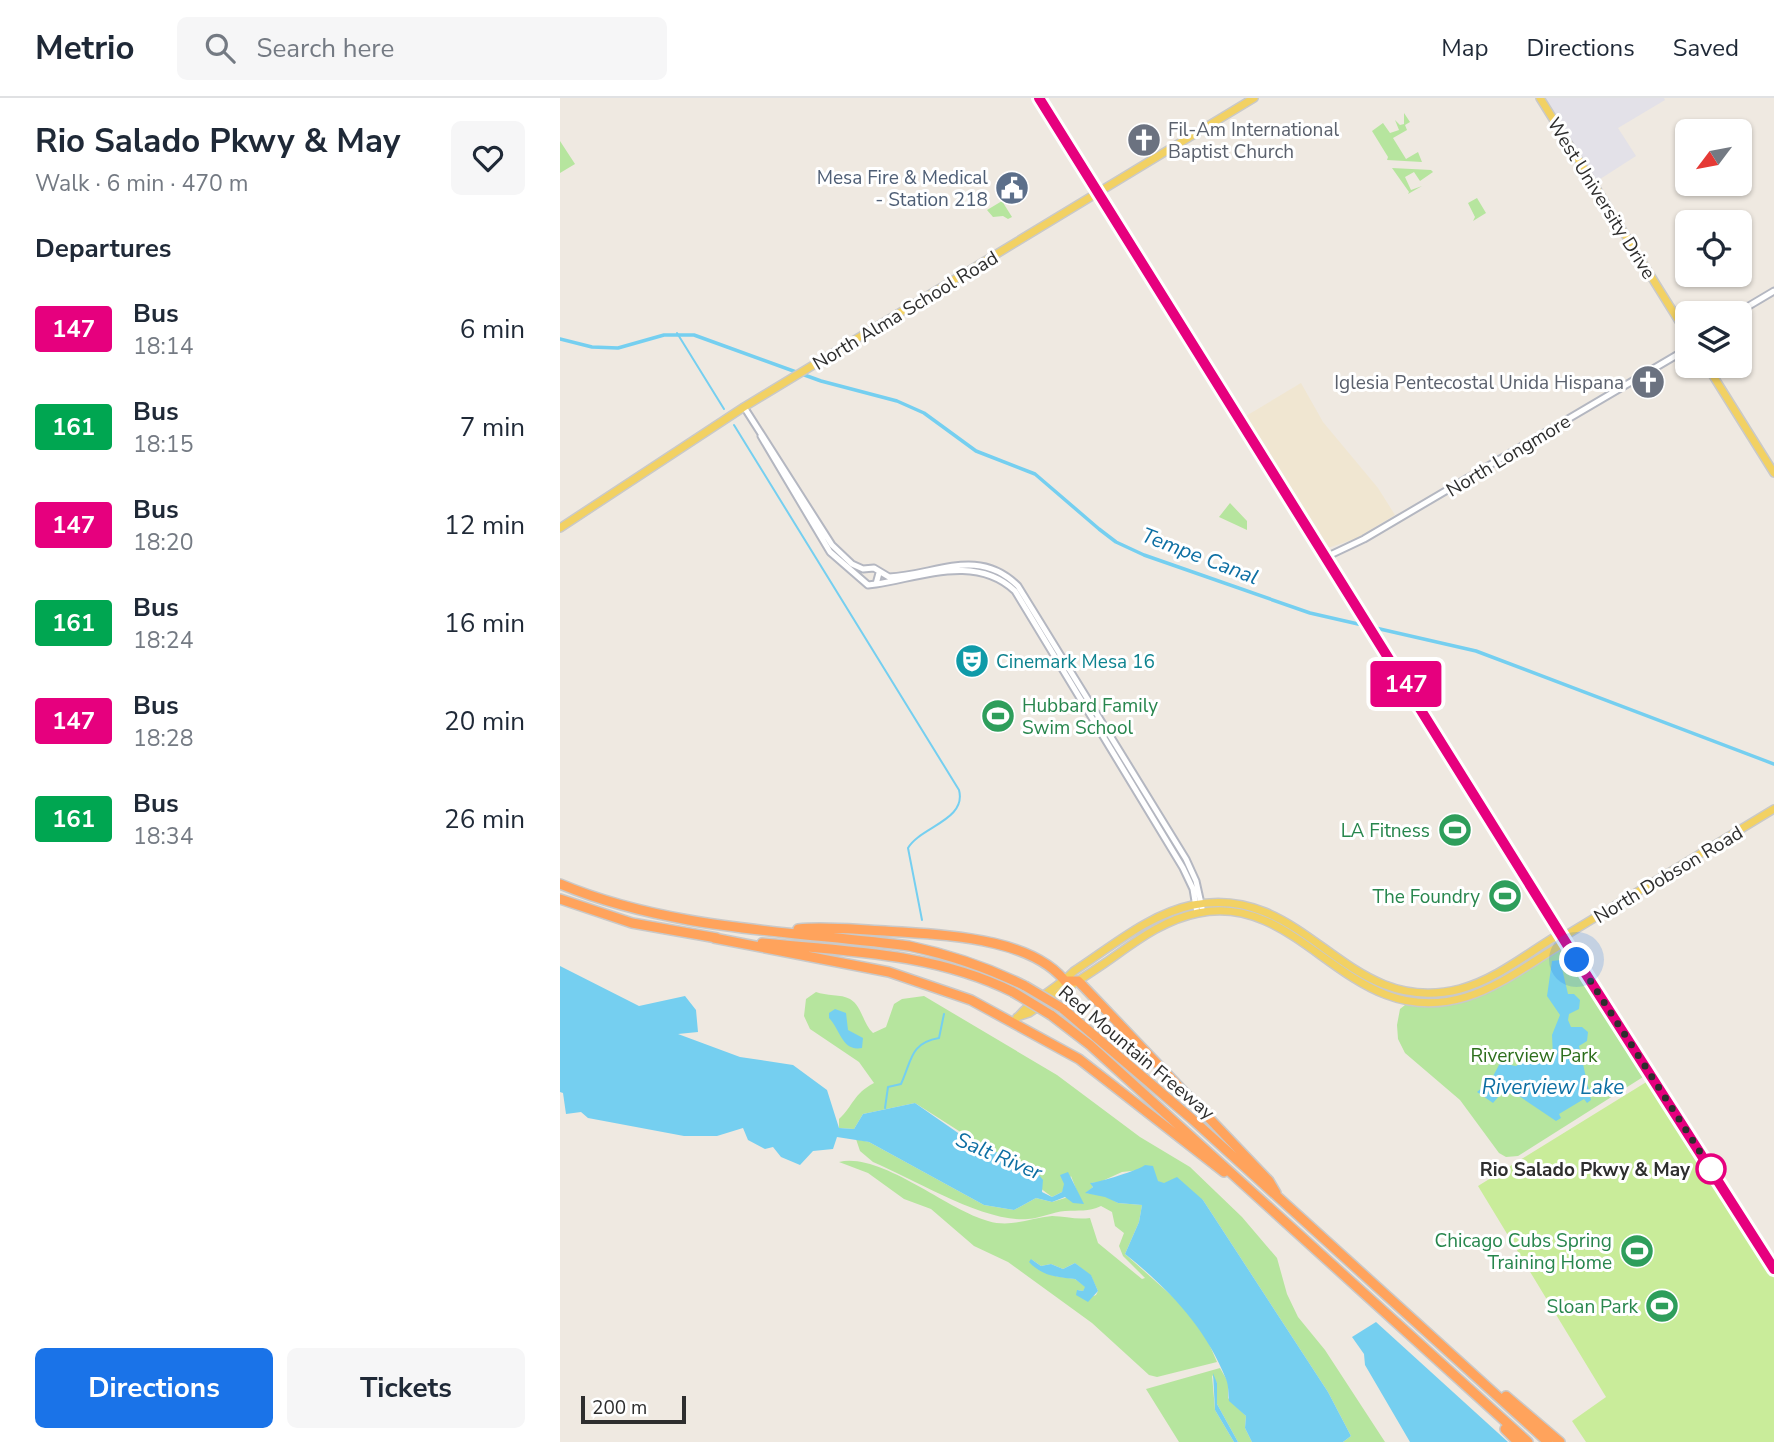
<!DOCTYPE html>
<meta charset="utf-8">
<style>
:root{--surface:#fff;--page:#f6f6f7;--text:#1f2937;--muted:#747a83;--line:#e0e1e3;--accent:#1a73e8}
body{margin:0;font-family:"Nunito Sans",sans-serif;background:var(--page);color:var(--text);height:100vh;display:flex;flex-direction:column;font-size:26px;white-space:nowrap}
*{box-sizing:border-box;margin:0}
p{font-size:23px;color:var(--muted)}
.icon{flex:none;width:38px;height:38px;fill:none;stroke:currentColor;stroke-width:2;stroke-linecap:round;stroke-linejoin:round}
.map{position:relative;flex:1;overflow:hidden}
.side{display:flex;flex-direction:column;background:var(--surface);width:560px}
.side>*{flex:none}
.badge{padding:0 14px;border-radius:5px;font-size:24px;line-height:46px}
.needle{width:46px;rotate:238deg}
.tools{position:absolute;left:1115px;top:21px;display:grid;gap:14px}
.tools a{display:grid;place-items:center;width:77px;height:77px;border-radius:10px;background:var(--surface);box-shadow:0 2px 5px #0004;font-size:35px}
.scale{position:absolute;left:21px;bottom:18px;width:105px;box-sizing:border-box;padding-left:7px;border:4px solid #2e2e2e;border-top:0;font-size:19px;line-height:24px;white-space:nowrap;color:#2e2e2e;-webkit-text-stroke:5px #fff;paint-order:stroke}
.you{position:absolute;width:35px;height:35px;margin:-18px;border:5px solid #fff;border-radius:50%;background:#1a73e8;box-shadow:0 0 0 10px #1a73e833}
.map>.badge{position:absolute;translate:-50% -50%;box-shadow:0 0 0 4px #fff}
h2{padding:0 35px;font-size:26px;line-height:63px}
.round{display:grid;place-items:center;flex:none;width:74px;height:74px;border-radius:10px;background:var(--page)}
.overview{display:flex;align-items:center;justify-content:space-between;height:119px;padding:0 35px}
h1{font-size:33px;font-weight:700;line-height:52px}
.cta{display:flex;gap:14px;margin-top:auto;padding:14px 35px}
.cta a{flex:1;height:80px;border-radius:10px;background:var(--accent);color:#fff;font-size:28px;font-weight:700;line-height:80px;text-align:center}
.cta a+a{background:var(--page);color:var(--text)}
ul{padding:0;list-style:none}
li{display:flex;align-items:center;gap:21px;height:98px;padding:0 35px}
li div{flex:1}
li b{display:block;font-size:26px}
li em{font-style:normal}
li .badge{min-width:77px;font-weight:700;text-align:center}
header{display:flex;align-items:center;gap:42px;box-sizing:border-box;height:98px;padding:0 35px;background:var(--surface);border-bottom:2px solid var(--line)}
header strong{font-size:33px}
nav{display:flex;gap:38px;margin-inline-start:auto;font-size:24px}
.search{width:490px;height:63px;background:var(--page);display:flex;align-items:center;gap:18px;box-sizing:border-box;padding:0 24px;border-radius:10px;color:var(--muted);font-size:26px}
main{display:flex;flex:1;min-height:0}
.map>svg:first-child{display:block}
.industrial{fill:#e3e1e8}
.education{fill:#f0e6d1}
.green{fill:#b6e59e;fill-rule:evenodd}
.pitch{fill:#c9ec9a}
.water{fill:#75cff0}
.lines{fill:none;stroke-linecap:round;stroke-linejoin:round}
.stream{stroke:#75cff0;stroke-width:2}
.canal{stroke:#75cff0;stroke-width:3.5}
.minor-casing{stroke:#b4b7c1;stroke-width:9}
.major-casing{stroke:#c9c9c9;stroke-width:10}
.highway-casing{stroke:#c9c9c9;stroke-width:12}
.minor{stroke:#fff;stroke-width:5}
.major{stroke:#f2d163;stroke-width:7}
.highway{stroke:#ffa35c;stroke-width:9}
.highway-bridge-casing{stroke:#c9c9c9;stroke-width:12;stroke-linecap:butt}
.highway-bridge{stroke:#ffa35c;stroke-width:9}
.line-casing{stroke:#fff;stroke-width:16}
.line{stroke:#e6007e;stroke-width:10}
.walk{stroke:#2e2e2e;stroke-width:7;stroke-dasharray:0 12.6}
.stop-dot{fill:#fff;stroke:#e6007e;stroke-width:3.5}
.labels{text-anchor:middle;stroke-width:6;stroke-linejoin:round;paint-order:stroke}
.worship-label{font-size:19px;fill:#5b616d;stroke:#fff;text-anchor:start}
.service-label{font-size:19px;fill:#4e5e75;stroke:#fff;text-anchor:end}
.street-label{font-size:19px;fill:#2e2e2e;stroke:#fff}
.culture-label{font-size:19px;fill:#0d838f;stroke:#fff;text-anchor:start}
.leisure-label{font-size:19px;fill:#27864d;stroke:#fff;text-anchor:end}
.park-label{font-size:19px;fill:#2c6e1b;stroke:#fff}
.stop-label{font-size:19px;font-weight:bold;fill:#2e2e2e;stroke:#fff;text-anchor:end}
.water-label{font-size:21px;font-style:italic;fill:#0d6fa3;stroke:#fff}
</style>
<header>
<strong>Metrio</strong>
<div class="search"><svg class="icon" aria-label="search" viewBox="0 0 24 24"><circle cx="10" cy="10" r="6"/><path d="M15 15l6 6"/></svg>Search here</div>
<nav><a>Map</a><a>Directions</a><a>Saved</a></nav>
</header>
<main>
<section class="side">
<div class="overview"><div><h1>Rio Salado Pkwy &amp; May</h1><p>Walk · 6 min · 470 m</p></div><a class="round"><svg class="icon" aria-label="heart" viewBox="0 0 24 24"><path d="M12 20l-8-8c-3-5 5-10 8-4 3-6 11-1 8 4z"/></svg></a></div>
<h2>Departures</h2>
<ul>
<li><span class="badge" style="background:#e6007e;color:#fff">147</span><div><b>Bus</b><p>18:14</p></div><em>6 min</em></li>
<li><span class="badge" style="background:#00a651;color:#fff">161</span><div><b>Bus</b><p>18:15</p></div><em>7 min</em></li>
<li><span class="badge" style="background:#e6007e;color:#fff">147</span><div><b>Bus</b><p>18:20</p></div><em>12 min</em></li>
<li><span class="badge" style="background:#00a651;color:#fff">161</span><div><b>Bus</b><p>18:24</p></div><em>16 min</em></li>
<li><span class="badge" style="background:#e6007e;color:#fff">147</span><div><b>Bus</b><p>18:28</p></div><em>20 min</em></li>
<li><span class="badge" style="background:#00a651;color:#fff">161</span><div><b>Bus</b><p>18:34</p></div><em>26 min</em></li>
</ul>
<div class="cta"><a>Directions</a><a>Tickets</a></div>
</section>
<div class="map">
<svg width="1214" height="1344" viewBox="0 0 1214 1344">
<rect width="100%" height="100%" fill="#efe9e1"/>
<path class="industrial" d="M985 0H1104L1105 2 1058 30 1076 58 1037 83Z"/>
<path class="education" d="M741 285 763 324 818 390 835 417 797 440 771 449H767L686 318Z"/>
<path class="green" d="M844 15 850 24 845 27 847 32 833 40 846 61 858 54 862 64 827 62 828 59 812 33 823 25 830 35 839 32 835 22 840 27 844 26Z
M0 43 15 66 0 75Z
M832 70 871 72 873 74 860 83 854 74 845 79 851 92 862 88 848 96 849 94Z
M917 100 926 115 913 123 915 119 908 105Z
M442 103 452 119 448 121 443 118 433 119 427 112Z
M670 405 687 423V432L659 419Z
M1000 851 1005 853 1083 979 958 1058 946 1059 939 1055 900 1002 845 955 838 941 837 927 840 911 845 907C910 912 947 884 1000 851Z
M256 894C266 898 281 896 290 901 302 908 303 926 313 935L326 929 334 906 342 901 364 898 497 977 580 1039 630 1069 682 1119 717 1160 727 1196 738 1219 765 1252 825 1344H783L791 1338 768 1294 643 1102 597 1083 580 1072 562 1074 540 1084 531 1085 533 1089 526 1095 545 1098 558 1105 582 1107 579 1124 565 1156 621 1206 647 1241 657 1264 597 1279 589 1277 532 1225 448 1164 414 1148 371 1111 344 1101 308 1075 279 1064C321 1054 387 1112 428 1123 451 1130 470 1120 492 1118 505 1118 516 1122 530 1120L538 1145 582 1181 585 1180 563 1158 559 1148 564 1135 555 1128 552 1114 541 1108C528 1114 519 1112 505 1113 493 1114 481 1120 468 1121 424 1125 354 1081 313 1064L300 1053 296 1041 309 1044 424 1107 454 1112 476 1100 492 1104 518 1096 511 1078 502 1094 492 1099 435 1056 355 1005 303 1016 294 1031 279 1030V1021C294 1007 293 996 314 985L299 964 250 931 244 918 246 901ZM471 1161 481 1168 491 1166 503 1171 515 1165 531 1178 538 1193 536 1197 531 1199 517 1192 523 1193 526 1189 515 1181C495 1178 485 1179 471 1161Z
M660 1270 668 1284V1300L686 1318 685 1330 692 1344H678L657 1306V1285L652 1277 655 1312 674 1344H619L586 1291Z"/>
<path class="pitch" d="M1088 983 1214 1180V1344H1026L1012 1323 1046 1299 918 1088Z"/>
<path class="water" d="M1000 862 1008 896H1014L1020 902 1019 911 1009 916 1008 922 1011 929H1022L1028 934 1027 943 1019 948 1031 1002 1027 1005 1024 1001 999 1016 1001 1020 996 1023 959 998 958 988 946 990 933 1005 917 994 931 982 940 965 956 968 967 961 982 966 993 959 992 937 1000 917 987 898 992 863Z
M0 868 79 908 125 898 136 912 138 934 118 936 180 959 233 967 267 992 279 1030 294 1031 303 1016 355 1005 401 1037 476 1073 483 1082 482 1094 492 1099 502 1094 504 1086 500 1077 508 1074 524 1106 513 1105 505 1099 492 1104 476 1100 454 1112 424 1107 309 1044 277 1039 273 1051 253 1053 240 1067 221 1059 213 1049 205 1051 188 1042 183 1030 157 1038H124L28 1020 21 1014 6 1016 3 995 0 994Z
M275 911 286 915 288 932 303 940 302 950C282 954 280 931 269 920V915Z
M585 1067 593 1068 598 1083 604 1085 617 1079 643 1102 768 1294 791 1338 783 1344H692L685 1330 686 1318 669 1303C668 1296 669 1288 666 1281 646 1230 608 1190 565 1156L579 1124 582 1107 558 1105 545 1099 525 1095 533 1089 530 1085C540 1084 579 1072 585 1067Z
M471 1161 481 1168 491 1166 503 1171 515 1165 531 1177 538 1193 528 1204 516 1197 517 1192 523 1193 525 1189 515 1181C498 1179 483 1179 469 1164Z
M816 1224 948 1344H850L805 1267 804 1256 792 1239Z
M653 1275 657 1285V1306L678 1344H674L655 1312Z"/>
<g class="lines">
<path class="stream" d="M117 235 164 311
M174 327 399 692C407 722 360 729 348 750L362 822
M325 1010 328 989 341 986C352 962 350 945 379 940L384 916"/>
<path class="canal" d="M0 241 32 249 58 250 104 237H134L261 283 337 303 364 315 416 353 475 376 539 431 556 444 584 457 750 515 916 553 1214 666"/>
<g class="minor-casing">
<path id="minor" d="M1177 215 1214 193
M184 309 272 447 292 466 303 471 314 470 329 479C376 477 418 448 458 488L626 761 636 783 642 810
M201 338 270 454 308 487 316 486 319 475
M766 459 804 441 1127 251
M316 486C362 479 416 456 455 493L623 770 633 791 637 815"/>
</g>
<g class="major-casing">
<path id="major" d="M479 0 1003 839 1214 1171
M980 0 1127 236
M1147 268 1214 375
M0 430 184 309 694 0
M457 919 469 915C494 898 520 882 545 865 574 845 602 822 638 815 743 793 789 935 906 899 939 889 969 866 999 848L1003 839
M454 924C469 902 495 893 514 873 551 849 589 816 633 807 747 784 785 921 900 891 934 882 964 858 993 840L1003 839 1214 711"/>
</g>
<g class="highway-casing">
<path id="highway" d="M0 786C110 832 232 833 349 848 391 857 427 869 465 888
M0 801 72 825 157 840
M238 831C267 828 297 832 325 833 380 837 474 838 508 887
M154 840 329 874 411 902 519 961 664 1074
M202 845C287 853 375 855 453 894
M505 883H518L523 888 709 1083 716 1095
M502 910 632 1021 988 1344
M491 917 530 947 968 1344
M946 1298 1000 1344
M945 1331 958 1344"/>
</g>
<use href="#minor" class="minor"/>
<use href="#major" class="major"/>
<use href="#highway" class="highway"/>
<g class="highway-bridge-casing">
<path id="highway-bridge" d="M465 888 502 910
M453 894 491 917"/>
</g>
<use href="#highway-bridge" class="highway-bridge"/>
</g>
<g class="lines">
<g class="line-casing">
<path id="line" d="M479 0 1008 848 1214 1171"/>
</g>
<use href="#line" class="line"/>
<path class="walk" d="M1017 862 1151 1071"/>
</g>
<defs>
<g id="church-disc" transform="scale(1.75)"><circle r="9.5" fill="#6b7280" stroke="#fff"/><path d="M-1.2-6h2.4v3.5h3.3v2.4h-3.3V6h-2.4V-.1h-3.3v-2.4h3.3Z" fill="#fff"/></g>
<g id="civic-disc" transform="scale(1.75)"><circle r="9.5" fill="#5c6f8a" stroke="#fff"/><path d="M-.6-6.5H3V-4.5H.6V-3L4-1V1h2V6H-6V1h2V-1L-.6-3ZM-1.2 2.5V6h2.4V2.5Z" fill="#fff"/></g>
<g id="theatre-disc" transform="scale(1.75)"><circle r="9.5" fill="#0f9aa8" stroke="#fff"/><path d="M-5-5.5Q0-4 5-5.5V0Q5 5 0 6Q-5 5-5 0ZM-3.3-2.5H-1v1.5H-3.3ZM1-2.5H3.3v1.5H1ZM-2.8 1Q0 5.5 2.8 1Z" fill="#fff"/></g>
<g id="stadium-disc" transform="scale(1.75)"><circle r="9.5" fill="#2e9e5b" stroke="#fff"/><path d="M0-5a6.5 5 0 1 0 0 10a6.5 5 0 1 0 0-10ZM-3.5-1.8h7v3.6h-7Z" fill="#fff"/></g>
</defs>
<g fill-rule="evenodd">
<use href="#church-disc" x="584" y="42"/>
<use href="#civic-disc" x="452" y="90"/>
<use href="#church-disc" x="1088" y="284"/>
<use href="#theatre-disc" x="412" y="563"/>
<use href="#stadium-disc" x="438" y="618"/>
<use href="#stadium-disc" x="895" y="732"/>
<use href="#stadium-disc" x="945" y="798"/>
<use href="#stadium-disc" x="1077" y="1153"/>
<use href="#stadium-disc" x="1102" y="1208"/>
</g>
<circle class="stop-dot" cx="1151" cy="1071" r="14"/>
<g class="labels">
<g class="worship-label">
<text x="608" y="38">Fil-Am International<tspan x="608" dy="22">Baptist Church</tspan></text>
<text x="1064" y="291" text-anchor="end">Iglesia Pentecostal Unida Hispana</text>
</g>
<g class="service-label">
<text x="428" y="86">Mesa Fire &amp; Medical<tspan x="428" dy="22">- Station 218</tspan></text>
</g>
<g class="street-label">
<text transform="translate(1042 100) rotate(58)" y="7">West University Drive</text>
<text transform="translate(345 212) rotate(-31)" y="7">North Alma School Road</text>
<text transform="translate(948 357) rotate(-31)" y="7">North Longmore</text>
<text transform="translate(1108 776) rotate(-31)" y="7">North Dobson Road</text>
<text transform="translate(577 954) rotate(40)" y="7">Red Mountain Freeway</text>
</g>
<g class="culture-label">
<text x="436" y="570">Cinemark Mesa 16</text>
</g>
<g class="leisure-label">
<text x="462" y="614" text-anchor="start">Hubbard Family<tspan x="462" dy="22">Swim School</tspan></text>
<text x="870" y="739">LA Fitness</text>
<text x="920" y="805">The Foundry</text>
<text x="1052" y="1149">Chicago Cubs Spring<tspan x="1052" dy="22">Training Home</tspan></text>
<text x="1078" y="1215">Sloan Park</text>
</g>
<g class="park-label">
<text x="974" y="964">Riverview Park</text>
</g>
<g class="stop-label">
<text x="1130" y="1078">Rio Salado Pkwy &amp; May</text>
</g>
<g class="water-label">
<text transform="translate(640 458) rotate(21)" y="7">Tempe Canal</text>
<text x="993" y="996">Riverview Lake</text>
<text transform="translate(439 1058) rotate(23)" y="7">Salt River</text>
</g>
</g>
</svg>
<div class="tools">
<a><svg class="needle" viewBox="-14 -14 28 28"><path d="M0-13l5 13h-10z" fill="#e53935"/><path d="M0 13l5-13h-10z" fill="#747a83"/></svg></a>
<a><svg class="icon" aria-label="locate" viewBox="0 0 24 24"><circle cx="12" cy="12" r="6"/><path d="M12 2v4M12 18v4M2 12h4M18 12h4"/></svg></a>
<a><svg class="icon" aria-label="layers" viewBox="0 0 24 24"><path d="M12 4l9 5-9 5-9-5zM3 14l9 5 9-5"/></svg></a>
</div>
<div class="scale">200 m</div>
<div class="you" style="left:1017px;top:862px"></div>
<b class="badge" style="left:846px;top:586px;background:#e6007e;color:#fff">147</b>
</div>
</main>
